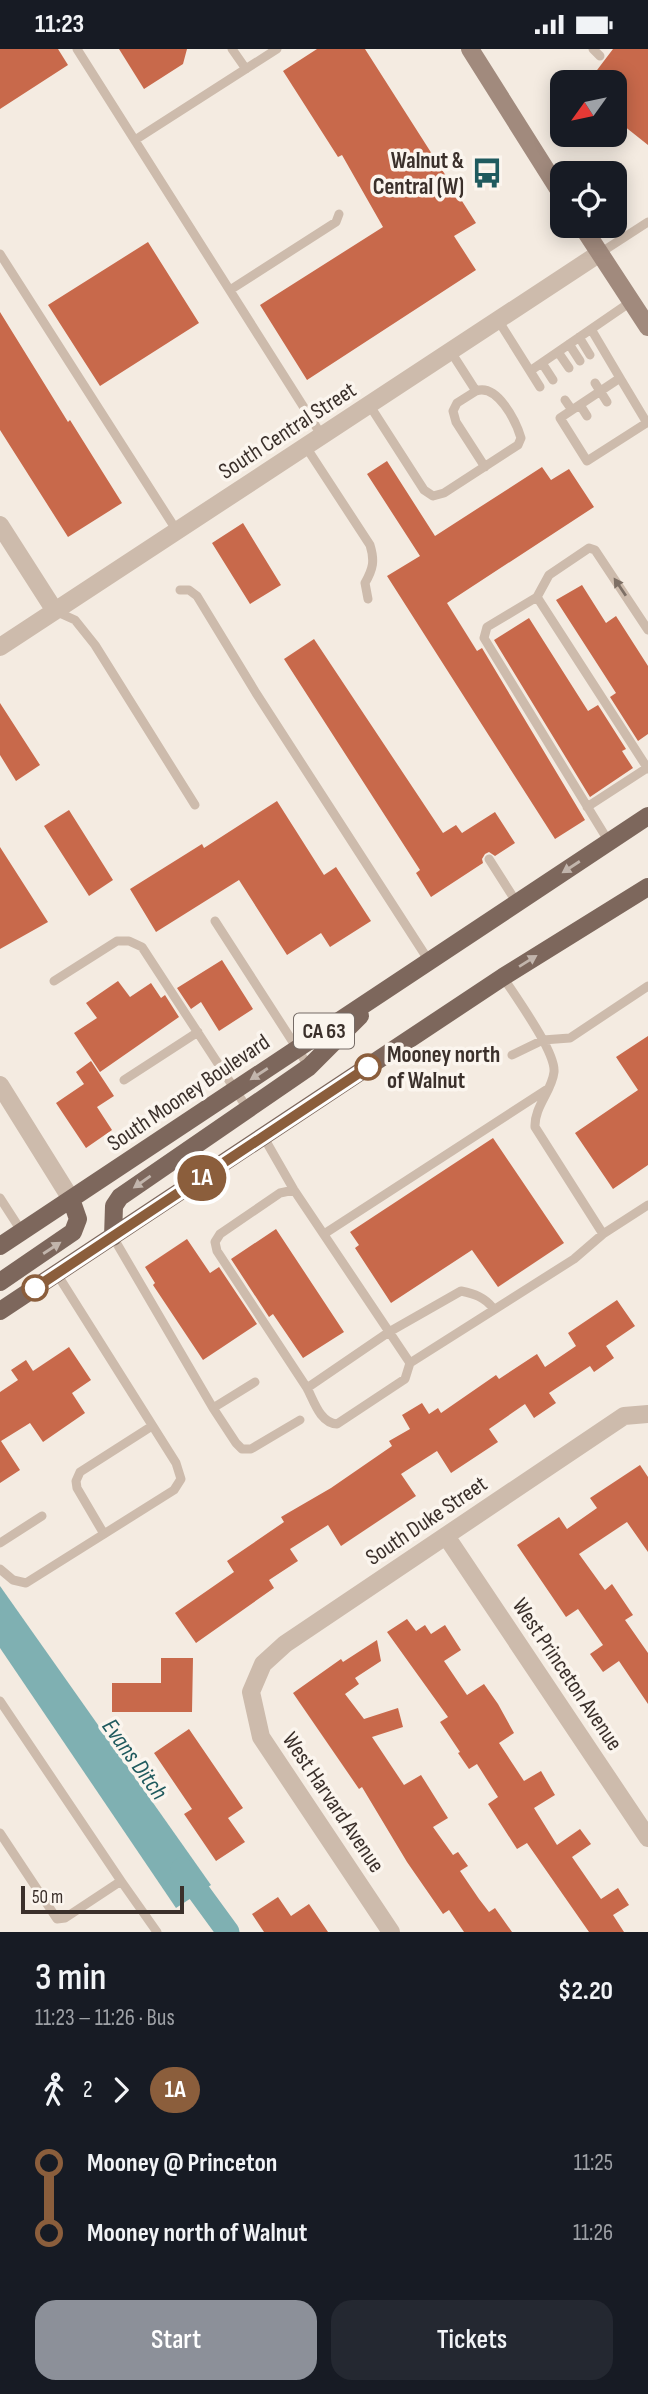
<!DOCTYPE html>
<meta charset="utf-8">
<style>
:root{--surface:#171b24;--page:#242831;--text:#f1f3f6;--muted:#9ea1a6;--accent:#8c9099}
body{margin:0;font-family:"Sofia Sans Condensed",sans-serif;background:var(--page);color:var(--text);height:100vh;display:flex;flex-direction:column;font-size:26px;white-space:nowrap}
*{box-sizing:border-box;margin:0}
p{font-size:23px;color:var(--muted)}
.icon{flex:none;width:38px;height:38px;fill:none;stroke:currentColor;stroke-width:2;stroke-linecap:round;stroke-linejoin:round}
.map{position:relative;height:1883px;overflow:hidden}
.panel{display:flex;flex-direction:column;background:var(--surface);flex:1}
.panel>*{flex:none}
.badge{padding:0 14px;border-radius:23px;font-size:24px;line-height:46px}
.needle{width:46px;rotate:237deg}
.tools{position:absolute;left:550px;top:21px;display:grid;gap:14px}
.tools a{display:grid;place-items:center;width:77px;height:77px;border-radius:14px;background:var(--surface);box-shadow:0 4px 18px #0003;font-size:35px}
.scale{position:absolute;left:21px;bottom:18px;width:163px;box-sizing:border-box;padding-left:7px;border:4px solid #3b302b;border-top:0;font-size:19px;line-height:24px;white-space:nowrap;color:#3b302b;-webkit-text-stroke:5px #fbf5ee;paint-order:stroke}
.map>.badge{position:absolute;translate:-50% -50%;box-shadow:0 0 0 4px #fff}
.legs{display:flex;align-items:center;gap:10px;height:77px;padding:0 35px;font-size:23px}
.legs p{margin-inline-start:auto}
.headline{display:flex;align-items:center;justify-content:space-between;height:119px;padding:0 35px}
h1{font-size:38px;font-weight:600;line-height:52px}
.button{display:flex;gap:14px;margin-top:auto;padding:14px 35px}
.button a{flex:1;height:80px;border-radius:21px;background:var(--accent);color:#fff;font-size:28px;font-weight:600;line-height:80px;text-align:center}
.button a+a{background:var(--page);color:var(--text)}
ul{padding:0 35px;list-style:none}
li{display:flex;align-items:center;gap:24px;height:70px;font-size:26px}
li i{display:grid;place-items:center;width:10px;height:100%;margin:0 9px;background:currentColor}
li i::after{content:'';width:18px;height:18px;margin:-9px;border:5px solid;border-radius:50%;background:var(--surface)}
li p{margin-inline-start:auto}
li:first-child i{background:linear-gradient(#0000 50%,currentColor 0)}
li:last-child i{background:linear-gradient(currentColor 50%,#0000 0)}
.status{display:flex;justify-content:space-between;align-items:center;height:49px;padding:0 35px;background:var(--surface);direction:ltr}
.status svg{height:19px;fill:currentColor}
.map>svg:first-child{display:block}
.water{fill:#7fb0b2}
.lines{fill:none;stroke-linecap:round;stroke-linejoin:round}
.canal{stroke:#7fb0b2;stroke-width:23}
.building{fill:#c8694b}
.lane{stroke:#cdbbac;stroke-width:9}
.street{stroke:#cdbbac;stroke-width:18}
.secondary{stroke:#a18a7d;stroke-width:18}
.primary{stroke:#7d675c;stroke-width:18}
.oneway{fill:#7d6f65}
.oneway2{fill:#c2b5ac}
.line-1-casing{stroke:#fff;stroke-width:16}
.line-1{stroke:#8b5e3c;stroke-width:10}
.stop-1-dot{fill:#fff;stroke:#8b5e3c;stroke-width:3.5}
.labels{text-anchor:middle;stroke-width:7;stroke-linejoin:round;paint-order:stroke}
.shield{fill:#fbf5ee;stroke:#756b66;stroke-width:2}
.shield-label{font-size:21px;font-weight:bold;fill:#3b302b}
.poi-label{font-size:23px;font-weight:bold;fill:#3b302b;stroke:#fbf5ee;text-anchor:end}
.street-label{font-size:23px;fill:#3b302b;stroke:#fbf5ee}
.stop-label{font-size:23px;font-weight:bold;fill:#3b302b;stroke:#fbf5ee;text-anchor:start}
.water-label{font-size:24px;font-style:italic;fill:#1f5a5e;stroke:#fbf5ee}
</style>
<div class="status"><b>11:23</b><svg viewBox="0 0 49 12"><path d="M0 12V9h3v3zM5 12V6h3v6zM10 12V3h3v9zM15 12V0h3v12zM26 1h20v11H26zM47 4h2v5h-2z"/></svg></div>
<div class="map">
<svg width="648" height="1883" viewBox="0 0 648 1883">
<rect width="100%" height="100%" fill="#f4ebe1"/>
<path class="water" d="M0 1537 211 1836 176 1859 0 1599Z"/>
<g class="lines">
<path class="canal" d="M182 1820 228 1883"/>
</g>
<path class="building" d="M0 0H58L68 16 0 60Z
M119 0H187L183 15 144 40Z
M317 0H365L476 174 454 187 476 221 307 331 260 256 383 178 342 106 338 108 283 22Z
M613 0H648V96L614 69V33H588Z
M148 193 199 274 100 337 48 256Z
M0 263 68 373 70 371 122 454 68 488 0 381Z
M387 412 435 487 542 418 551 431 569 420 594 458 447 554 477 602 482 599 585 771 555 790 387 527 420 507 367 425Z
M243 474 281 536 250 555 212 494Z
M582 536 606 574 616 567 648 617V685L638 692 610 648 616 644 556 551Z
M529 569 588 662 598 656 626 700 622 702 633 719 590 748 494 591Z
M314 590 443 784 456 776 462 784 495 763 515 794 495 807 489 803 485 805 482 810 483 814 431 848 416 824 420 821 284 610Z
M0 654 40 716 16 732 0 706Z
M277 752 324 826 336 818 371 872 330 898 321 884 287 906 239 831 156 883 130 840 202 795 204 799Z
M69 761 113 831 89 847 44 777Z
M0 798 48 873 0 900Z
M222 911 253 960 219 982 201 953 191 960 177 939Z
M118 932 130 948 151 934 161 949 165 946 179 968 100 1023 74 984 97 969 86 954Z
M648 987V1116L613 1140 575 1084 638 1041 616 1008Z
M91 1012 114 1047 97 1058 112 1081 86 1099 56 1054 84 1035 76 1023Z
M493 1089 564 1194 498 1238 472 1201 391 1254 355 1199 359 1196 350 1183Z
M276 1180 344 1283 303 1309 273 1265 269 1268 231 1210Z
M187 1190 210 1224 219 1218 257 1275 203 1311 153 1236 155 1234 145 1218Z
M617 1251 635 1277 606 1297 614 1309 594 1323 590 1317 549 1344 556 1354 534 1369 525 1355 489 1380 498 1393 451 1424 437 1402 401 1425 416 1447 341 1497 328 1476 290 1500 298 1512 269 1531 274 1539 196 1594 175 1564 234 1523 227 1512 284 1473 281 1468 331 1439 392 1397 389 1392 410 1380 402 1366 422 1354 429 1365 438 1359 441 1364 496 1326 499 1330 537 1305 545 1318 576 1297 568 1284Z
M69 1298 91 1331 72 1344 85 1364 43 1393 30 1374 1 1392 20 1421 0 1434V1343L18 1331 11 1321 26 1311 33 1322Z
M640 1416 648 1428V1503L627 1473 579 1505 605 1541 612 1535 633 1566 625 1571 648 1604V1655L619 1612 603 1623 590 1605 603 1596 578 1560 566 1568 517 1496 559 1468 567 1480 597 1459 590 1449Z
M407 1570 416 1582 425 1576 431 1585 445 1576 461 1601 444 1612 467 1646 484 1635 498 1655 514 1684 499 1694 524 1732 541 1722 555 1746 534 1759 557 1796 580 1780 591 1795 572 1808 601 1850 618 1839 629 1856 613 1866 624 1883H589L527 1794 517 1800 488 1755 498 1748 477 1715 469 1720 458 1704 460 1703 440 1673 448 1668 387 1583Z
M377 1591 381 1612 355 1629 359 1635 345 1645 364 1670 398 1659 403 1678 372 1688 404 1736 421 1726 448 1769 433 1778 453 1806 458 1803 468 1817 460 1822 479 1850 489 1863 495 1859 512 1883H464L449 1861 443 1865 407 1813 362 1738 359 1740 293 1644 341 1610 343 1613Z
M161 1609H193L192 1663H112V1634H161Z
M189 1680 243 1759 228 1769 245 1793 216 1812 184 1765 192 1760 154 1704Z
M278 1848 291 1867 309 1855 328 1883H264L252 1865Z"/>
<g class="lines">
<path class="lane" d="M77 0 322 387
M232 0 246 20
M593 0 600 7
M135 91 277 0
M600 204 648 173
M0 205 177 482
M230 241 336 173 339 165
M498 271 530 322 632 252
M591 280 620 329
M579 288 590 306
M569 295 580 312
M558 303 569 319
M542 314 553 331
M530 322 540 338
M595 334 607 353
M476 342 457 354 453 362 456 373 485 418
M565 351 572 361
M580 356 587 367
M370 357 424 441 433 447 444 444 518 396 521 389C516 372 497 334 476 342L451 303
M647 374 620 329 560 369 587 412 648 373
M306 398 370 496C375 512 373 520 365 534L368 550
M180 541H189L197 547 256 644 429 912
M537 548 648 720
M55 562 75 571 95 596 195 756
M587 758 647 719
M609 793 484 589 487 578 537 548 549 526 589 499 595 501 648 581
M489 810 517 854
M215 872 309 1018
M503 928C515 947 556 1003 554 1023 552 1042 534 1058 535 1078L603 1185
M54 932 117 892H129L142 898 247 1059
M512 1006 543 991 570 989 648 937
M124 1031 198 983
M263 1087 294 1141 410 1314 574 1210 603 1185 648 1156
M294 1141 280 1144 220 1185 215 1193 217 1202 307 1339 389 1283 461 1242C475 1245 484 1248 493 1259
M0 1149 22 1183
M324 1185 546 1041
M113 1188 213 1359 236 1394 242 1400H251L300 1371
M307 1339C314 1352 320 1374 337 1375L405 1330 410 1314
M213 1359 255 1333
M104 1485 77 1439 76 1432 80 1423 152 1377
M0 1494 42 1467
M0 1520 13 1531 26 1534 174 1441 181 1430 176 1414 57 1225
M0 1652 121 1832 65 1869 57 1870 0 1784
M121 1832 157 1883"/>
<path class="street" d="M0 476 55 562
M0 598 600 204
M0 1036 71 1150
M446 1487 648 1789
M391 1883 261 1688 251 1643 263 1615 285 1595 624 1367 648 1365"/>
<path class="secondary" d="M470 0 562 146
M582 177 648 278"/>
<path class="primary" d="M113 1188 114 1157 120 1148 309 1018 360 967
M0 1197 648 767
M0 1233 73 1183 78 1170 71 1150
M0 1262 503 928 648 838"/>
</g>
<defs><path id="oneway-solid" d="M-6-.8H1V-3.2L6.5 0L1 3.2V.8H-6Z" transform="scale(1.75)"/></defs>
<use class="oneway" href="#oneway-solid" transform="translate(620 538) rotate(-124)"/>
<g class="oneway2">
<use href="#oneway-solid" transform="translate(571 818) rotate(147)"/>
<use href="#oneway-solid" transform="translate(528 912) rotate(-32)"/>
<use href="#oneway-solid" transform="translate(259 1025) rotate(147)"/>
<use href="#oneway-solid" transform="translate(142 1133) rotate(145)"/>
<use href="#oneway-solid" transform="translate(52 1199) rotate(-33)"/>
</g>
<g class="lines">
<g class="line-1-casing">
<path id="line-1" d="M35 1239 368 1018"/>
</g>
<use href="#line-1" class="line-1"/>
</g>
<defs>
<g id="bus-bare" transform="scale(2.415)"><path d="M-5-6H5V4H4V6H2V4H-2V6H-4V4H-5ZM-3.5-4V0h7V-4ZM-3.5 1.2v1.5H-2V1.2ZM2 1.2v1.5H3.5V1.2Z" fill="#1f5a5e" stroke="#fbf5ee" stroke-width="2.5" paint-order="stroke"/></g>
</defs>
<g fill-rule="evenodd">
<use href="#bus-bare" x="487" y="124"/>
</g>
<g class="stop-1-dot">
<circle cx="368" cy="1018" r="12"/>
<circle cx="35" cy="1239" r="12"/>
</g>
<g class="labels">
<rect class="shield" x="294" y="964.5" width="60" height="35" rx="5"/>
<g class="shield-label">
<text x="324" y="989">CA 63</text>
</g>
<g class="poi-label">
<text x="464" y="119">Walnut &amp;<tspan x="464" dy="26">Central (W)</tspan></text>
</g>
<g class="street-label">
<text transform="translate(287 381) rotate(-33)" y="8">South Central Street</text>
<text transform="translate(188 1043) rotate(-34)" y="8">South Mooney Boulevard</text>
<text transform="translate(426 1471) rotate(-34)" y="8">South Duke Street</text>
<text transform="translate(568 1625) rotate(56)" y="8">West Princeton Avenue</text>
<text transform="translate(334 1753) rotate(56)" y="8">West Harvard Avenue</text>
</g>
<g class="stop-label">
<text x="387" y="1013">Mooney north<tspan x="387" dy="26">of Walnut</tspan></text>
</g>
<g class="water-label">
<text transform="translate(135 1710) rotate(54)" y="8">Evans Ditch</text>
</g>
</g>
</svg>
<div class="tools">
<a><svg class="needle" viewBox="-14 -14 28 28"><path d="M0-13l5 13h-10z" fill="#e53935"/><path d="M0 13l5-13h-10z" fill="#9ea1a6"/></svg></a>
<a><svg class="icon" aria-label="locate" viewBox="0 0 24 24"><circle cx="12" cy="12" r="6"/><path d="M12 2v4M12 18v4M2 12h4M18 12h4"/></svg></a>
</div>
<div class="scale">50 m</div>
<b class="badge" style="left:202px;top:1129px;background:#8b5e3c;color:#fff">1A</b>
</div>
<section class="panel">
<div class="headline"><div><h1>3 min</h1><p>11:23 – 11:26 · Bus</p></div><b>$2.20</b></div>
<div class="legs"><svg class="icon" aria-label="walk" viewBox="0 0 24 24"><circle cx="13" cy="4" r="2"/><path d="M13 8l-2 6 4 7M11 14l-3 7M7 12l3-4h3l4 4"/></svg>2<svg class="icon" aria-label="forward" viewBox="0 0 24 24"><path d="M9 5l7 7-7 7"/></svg><b class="badge" style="background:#8b5e3c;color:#fff">1A</b></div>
<ul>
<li><i style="color:#8b5e3c"></i><b>Mooney @ Princeton</b><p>11:25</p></li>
<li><i style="color:#8b5e3c"></i><b>Mooney north of Walnut</b><p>11:26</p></li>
</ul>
<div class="button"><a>Start</a><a>Tickets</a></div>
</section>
